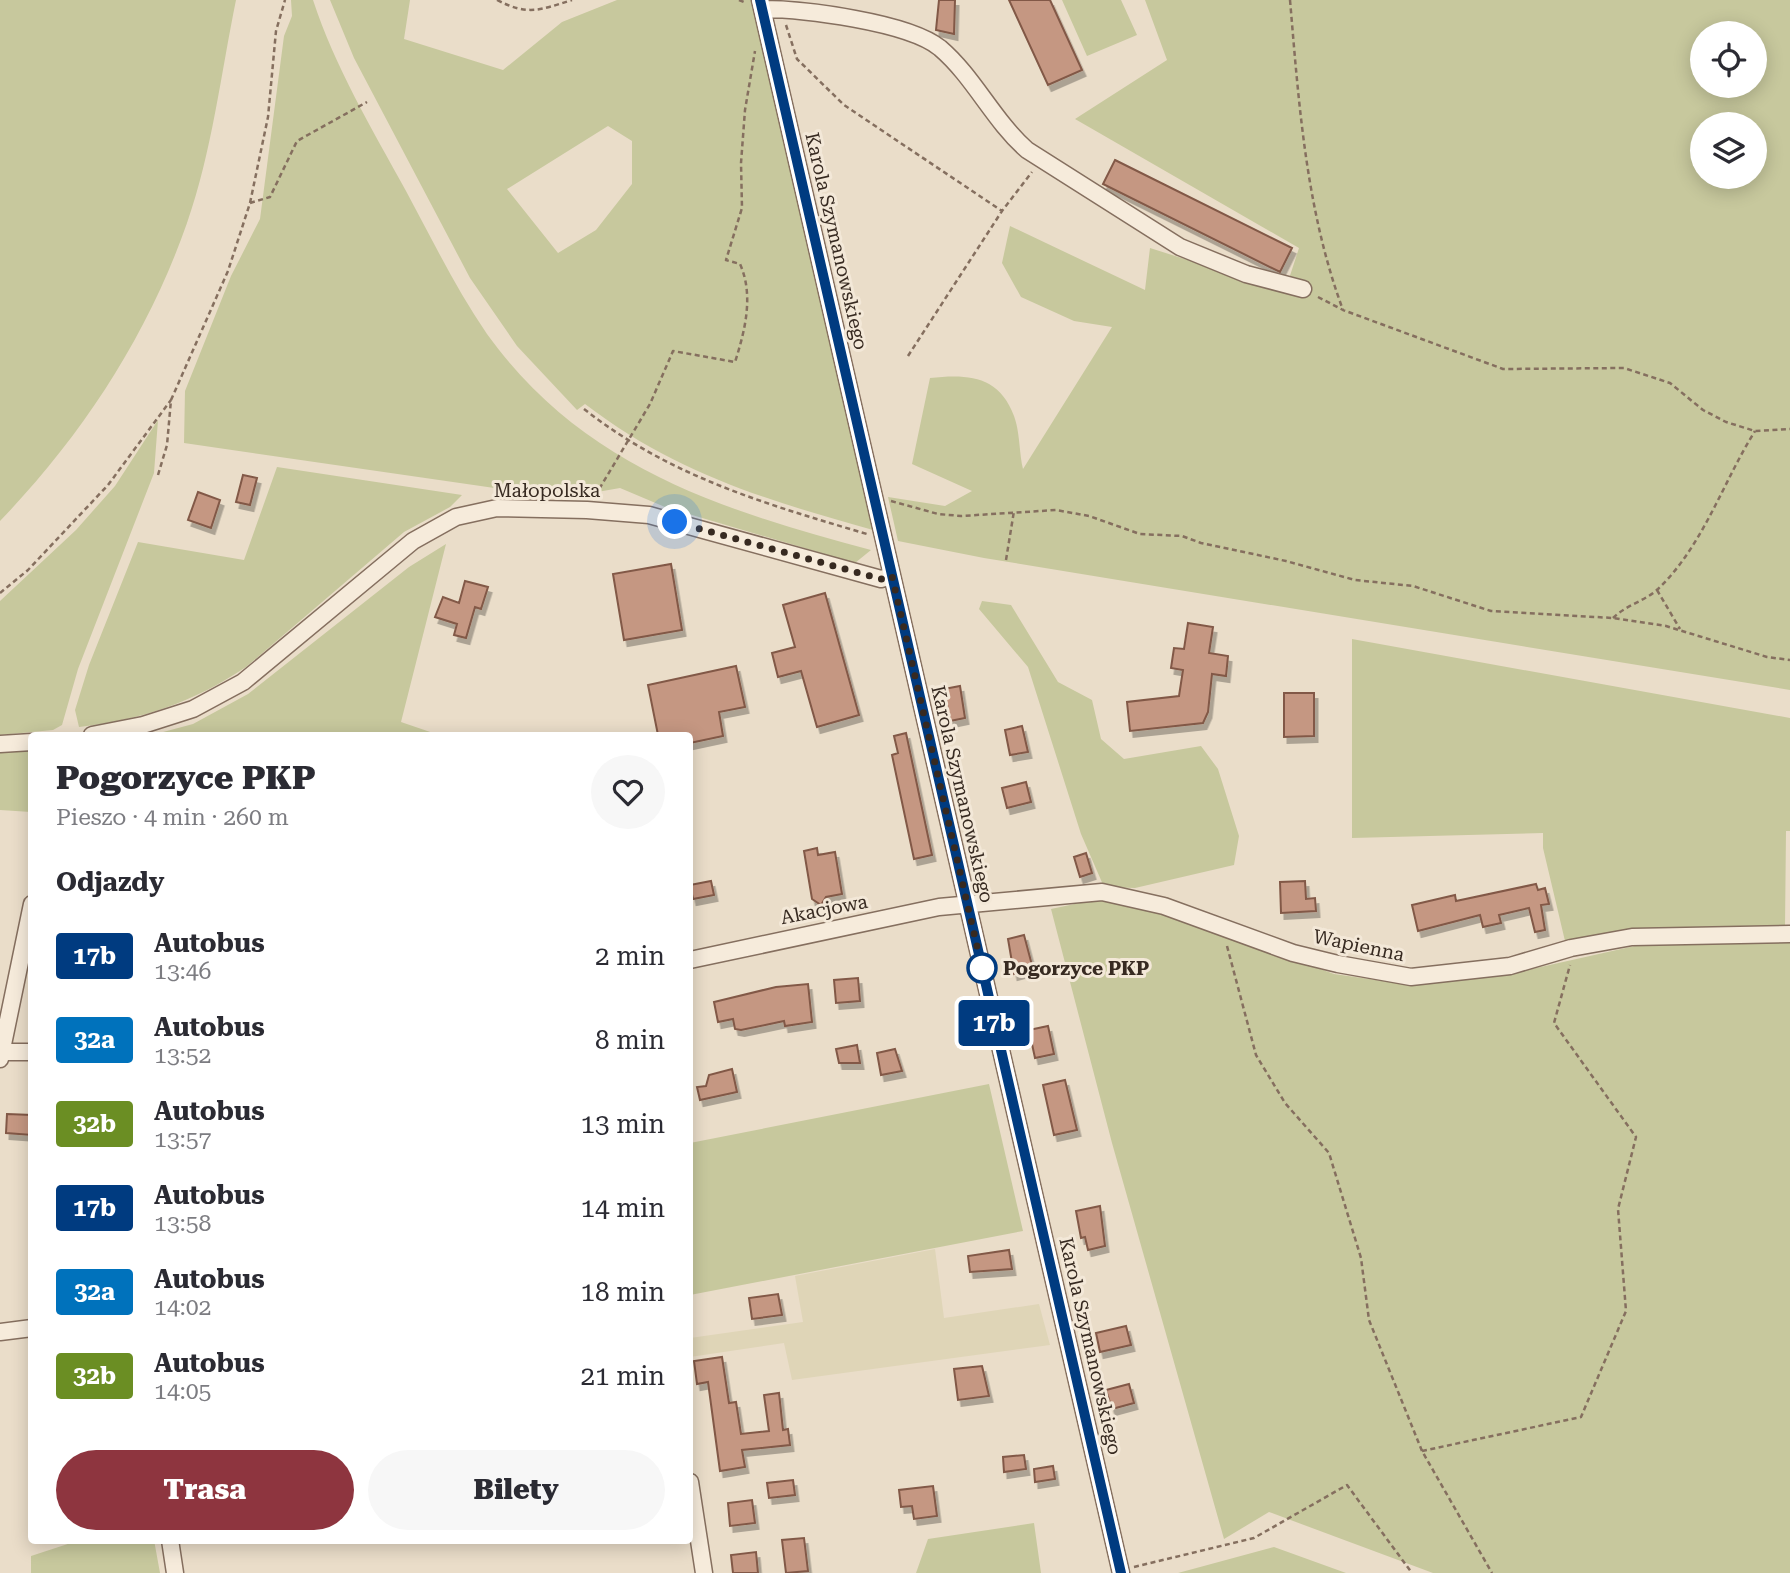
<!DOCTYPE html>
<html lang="pl">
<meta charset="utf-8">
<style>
:root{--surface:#fff;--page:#f7f7f7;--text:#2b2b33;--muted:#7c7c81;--accent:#8e353f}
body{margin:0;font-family:"Roboto Serif",serif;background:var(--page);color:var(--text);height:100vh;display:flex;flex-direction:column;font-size:26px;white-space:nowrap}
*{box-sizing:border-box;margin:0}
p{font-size:23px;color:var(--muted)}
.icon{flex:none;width:38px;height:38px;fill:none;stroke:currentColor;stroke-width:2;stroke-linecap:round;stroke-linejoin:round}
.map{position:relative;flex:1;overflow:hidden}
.drawer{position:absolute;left:28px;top:732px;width:665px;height:812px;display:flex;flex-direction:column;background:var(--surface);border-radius:7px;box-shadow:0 4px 18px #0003}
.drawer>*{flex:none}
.badge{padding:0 14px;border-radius:5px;font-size:24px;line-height:46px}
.buttons{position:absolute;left:1690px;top:21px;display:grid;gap:14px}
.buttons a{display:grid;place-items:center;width:77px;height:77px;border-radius:50%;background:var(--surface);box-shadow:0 4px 18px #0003;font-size:35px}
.you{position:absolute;width:35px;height:35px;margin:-18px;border:5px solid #fff;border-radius:50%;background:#1a73e8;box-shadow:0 0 0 10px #1a73e833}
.map>.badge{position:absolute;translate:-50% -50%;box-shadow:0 0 0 4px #fff}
h2{padding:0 28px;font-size:26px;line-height:63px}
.round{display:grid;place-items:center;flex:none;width:74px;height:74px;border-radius:37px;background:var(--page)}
.headline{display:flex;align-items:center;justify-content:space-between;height:119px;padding:0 28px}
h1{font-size:33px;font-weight:800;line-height:52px}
.action{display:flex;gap:14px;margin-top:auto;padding:14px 28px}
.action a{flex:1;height:80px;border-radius:42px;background:var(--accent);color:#fff;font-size:28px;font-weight:800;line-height:80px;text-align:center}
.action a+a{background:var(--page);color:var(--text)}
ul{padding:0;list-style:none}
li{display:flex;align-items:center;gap:21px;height:84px;padding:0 28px}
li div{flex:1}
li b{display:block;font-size:26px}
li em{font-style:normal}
li .badge{min-width:77px;font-weight:700;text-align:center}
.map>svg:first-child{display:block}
.farmland{fill:#dfd5b7}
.green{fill:#c7c89d;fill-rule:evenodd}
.building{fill:#c59782;stroke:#825947;stroke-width:2;filter:url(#shadow)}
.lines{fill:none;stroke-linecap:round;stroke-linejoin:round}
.minor-casing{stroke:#856f5f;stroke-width:19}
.path{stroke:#856f5f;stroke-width:2.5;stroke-dasharray:5 3.5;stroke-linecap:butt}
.minor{stroke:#f6ebdb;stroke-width:16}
.line-casing{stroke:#fff;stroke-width:16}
.line{stroke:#003b80;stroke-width:10}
.walk{stroke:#372a21;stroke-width:7;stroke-dasharray:0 12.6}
.stop-dot{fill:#fff;stroke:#003b80;stroke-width:3.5}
.labels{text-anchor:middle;stroke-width:6;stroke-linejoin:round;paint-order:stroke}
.street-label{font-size:19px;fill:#372a21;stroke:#f3e8d8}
.stop-label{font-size:19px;font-weight:bold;fill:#372a21;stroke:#f3e8d8;text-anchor:start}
</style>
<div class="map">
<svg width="1790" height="1573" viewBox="0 0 1790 1573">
<defs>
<filter id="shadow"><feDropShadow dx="3.5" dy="6" stdDeviation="0" flood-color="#0004"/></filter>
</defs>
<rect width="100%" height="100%" fill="#eaddc9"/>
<path class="farmland" d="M935 1249 944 1318 1039 1304 1050 1345 792 1380 784 1343 690 1357V1338L803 1322 795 1276Z"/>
<path class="green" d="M0 0H236C221 73 212 152 187 223 148 335 82 436 0 521Z
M291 0H313C335 67 372 129 406 191 432 239 456 289 487 334 583 467 721 510 871 550L855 563 665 507 620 488 563 498 184 443 185 391 231 276 260 219 284 36 292 16Z
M330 0H410L404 39 503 70 562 22 617 0H751L873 530C766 500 675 473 585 404L577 410 517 346 470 278 354 58ZM608 126 632 141V184L596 230 558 253 507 189Z
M1062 0H1121L1137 35 1087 56Z
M1145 0H1790V690L984 558 898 541 888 497 945 506 972 491 912 464 930 378C967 374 999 375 1014 416 1020 432 1019 452 1023 469L1112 327 1074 321 1021 297 1002 263 1010 226 1145 290 1150 248 1285 291 1299 248 1075 119 1167 60ZM1703 33H1755V86H1703ZM1703 124H1755V177H1703Z
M158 420 154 473 78 669 62 725 53 730 0 735V601L76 530 115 486Z
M277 467 462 495 450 507 404 532 246 667C194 702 141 720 79 727L75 710 89 665 138 542 244 560Z
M446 544 401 722 439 735H152L193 724 248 694 409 567Z
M982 601 1011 605 1058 682 1092 700 1101 739 1124 759 1201 746 1218 769 1239 836 1234 865 1135 888 1104 887 1081 834 1028 667 979 609Z
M1352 639 1790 718V831H1786L1785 926 1633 929 1565 941 1543 848V833L1352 838Z
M31 747V812L0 810V752Z
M1103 898 1154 908 1334 974 1411 985 1518 972 1639 945 1790 942V1573H1433L1269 1512 1224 1539 1112 1143 1051 909Z
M989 1084 1023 1231 690 1295V1143Z
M1034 1523 1041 1573H916L928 1539Z
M80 1540H154L160 1573H31V1556Z
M1274 1547 1346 1573H1178Z"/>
<path class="building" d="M939 0H955L954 34 936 30Z
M1009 0H1050L1082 70 1048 85Z
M1115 160 1292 248 1280 272 1103 184Z
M243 475 257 478 250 505 236 502Z
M198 492 220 500 211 528 188 520Z
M671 564 682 630 624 640 613 574Z
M465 581 488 587 481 609 475 607 466 638 454 635 457 624 435 617 443 597 459 603Z
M825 593 859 715 817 727 801 671 778 677 772 653 795 647 783 605Z
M1188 623 1213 627 1209 653 1228 656 1226 676 1212 674 1208 712 1203 723 1130 731 1127 702 1179 696 1183 670 1171 668 1174 648 1184 649Z
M736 666 745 707 719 712 723 736 690 743V735H658L648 685Z
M960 686 965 718 950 721 944 689Z
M1284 693H1314V736L1284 737Z
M1022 726 1028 752 1010 755 1005 730Z
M906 733 932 855 914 859 892 755 898 753 894 736Z
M1026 782 1031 802 1007 808 1002 788Z
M817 848 818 855 835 852 842 894 826 897 821 905 812 899 804 851Z
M1086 853 1092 873 1080 877 1074 857Z
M711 881 714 895 693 899 690 885Z
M1305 881 1306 899 1315 898 1316 911 1281 913 1280 882Z
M1536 884 1538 890 1545 888 1549 904 1541 905 1545 930 1535 932 1529 908 1499 915 1501 923 1483 927 1480 915 1418 931 1412 905 1455 895 1456 901Z
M1024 935 1033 969 1014 974 1008 939Z
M858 978 860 1001 836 1003 834 980Z
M808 984 812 1022 785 1026 784 1021 741 1030 735 1029 733 1019 718 1022 714 1002 776 987Z
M1048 1026 1054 1054 1035 1058 1029 1030Z
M857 1045 860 1063H839L836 1049Z
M895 1049 902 1071 881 1075 877 1053Z
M732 1069 737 1092 700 1100 697 1087 706 1086 709 1075Z
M1065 1080 1077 1130 1054 1135 1043 1085Z
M7 1114 32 1115V1135L6 1133Z
M1100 1206 1105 1246 1088 1250 1085 1237 1081 1238 1076 1211Z
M1009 1250 1012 1269 970 1272 968 1256Z
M778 1294 782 1315 752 1319 749 1298Z
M1126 1326 1131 1345 1100 1352 1096 1333Z
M722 1357 729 1403 736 1402 741 1434 769 1431 764 1395 779 1393 783 1430 788 1429 790 1445 742 1450 745 1467 720 1471 708 1382 697 1384 694 1361Z
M982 1366 989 1396 958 1400 954 1369Z
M1129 1384 1134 1403 1112 1409 1106 1390Z
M1024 1455 1026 1469 1004 1472 1003 1457Z
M1053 1466 1055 1479 1035 1482 1034 1469Z
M793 1480 795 1495 769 1498 767 1483Z
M933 1486 937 1516 914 1519 912 1506 901 1507 899 1490Z
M752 1500 755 1523 730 1526 728 1503Z
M804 1538 808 1571 786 1573 782 1540Z
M756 1552 758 1573H733L731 1555Z"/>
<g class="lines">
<g class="minor-casing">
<path id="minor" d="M760 0 1121 1573
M762 9C803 9 908 22 940 48 974 77 993 120 1027 150L1180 247 1246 274 1303 289
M92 735 143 725 193 709 243 682 413 541 456 517 497 508 587 510 649 515 881 579 892 576
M0 744 32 742
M690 960 939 907 1102 892 1164 906 1293 953 1338 964 1411 977 1510 966 1571 948 1632 937 1790 934
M2 1052H32
M0 1059 32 904
M0 1332 32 1328
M690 1482 704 1573
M170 1540 175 1573"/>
</g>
<path class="path" d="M497 0C528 16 540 10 572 0
M739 0 746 3
M1290 0C1299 105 1306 210 1343 310
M786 25 797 59 844 105 1002 211
M250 203 270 197 297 141 367 102
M1318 297 1343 310 1503 369 1624 368 1670 383 1703 410 1726 422 1755 431 1790 429
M908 356 1002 211 1032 172
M584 409C669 476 765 504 867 534
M158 475 167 445 171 400 228 271 250 203 268 117 276 31 285 0
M595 496 650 404 673 351 735 362C745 331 754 295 740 264L726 260 742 208 741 163 745 110 755 51
M891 501 938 514 961 516 1056 510 1089 516 1140 534 1182 536 1201 543 1286 561 1355 580 1413 586 1491 611 1613 618 1666 626 1767 657 1790 660
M1006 560 1014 511
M1657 590 1680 629
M0 593 28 570 108 485 171 400
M1613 618C1626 605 1645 601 1658 589 1703 546 1723 482 1755 431
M1227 946 1256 1055 1285 1103 1329 1153 1361 1258 1369 1320 1422 1451 1492 1573
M1422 1451 1581 1417 1626 1311 1618 1209 1636 1137 1554 1023 1570 965
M1134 1567 1254 1538 1347 1485 1412 1573"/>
<use href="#minor" class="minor"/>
</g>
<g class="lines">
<g class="line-casing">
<path id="line" d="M760 0 1121 1573"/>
</g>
<use href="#line" class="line"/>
<path class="walk" d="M675 522 881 579 892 576 982 968"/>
</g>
<circle class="stop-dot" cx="982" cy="968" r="14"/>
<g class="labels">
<g class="street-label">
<text transform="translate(837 241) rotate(77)" y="7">Karola Szymanowskiego</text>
<text x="547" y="497">Małopolska</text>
<text transform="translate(963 794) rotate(77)" y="7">Karola Szymanowskiego</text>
<text transform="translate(824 909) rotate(-11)" y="7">Akacjowa</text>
<text transform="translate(1359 945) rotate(12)" y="7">Wapienna</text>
<text transform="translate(1091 1346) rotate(77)" y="7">Karola Szymanowskiego</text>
</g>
<g class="stop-label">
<text x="1003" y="975">Pogorzyce PKP</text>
</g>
</g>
</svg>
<div class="buttons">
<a><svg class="icon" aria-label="locate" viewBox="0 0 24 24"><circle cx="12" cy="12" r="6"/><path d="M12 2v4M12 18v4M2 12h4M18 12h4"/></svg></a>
<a><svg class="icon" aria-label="layers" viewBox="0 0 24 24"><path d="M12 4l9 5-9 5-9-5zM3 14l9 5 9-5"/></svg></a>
</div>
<div class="you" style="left:675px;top:522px"></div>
<b class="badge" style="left:994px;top:1023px;background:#003b80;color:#fff">17b</b>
<section class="drawer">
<div class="headline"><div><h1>Pogorzyce PKP</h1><p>Pieszo · 4 min · 260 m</p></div><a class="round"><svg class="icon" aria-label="heart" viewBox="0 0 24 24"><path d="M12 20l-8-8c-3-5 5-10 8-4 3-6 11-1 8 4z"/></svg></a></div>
<h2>Odjazdy</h2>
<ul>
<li><span class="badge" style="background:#003b80;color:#fff">17b</span><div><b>Autobus</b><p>13:46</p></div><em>2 min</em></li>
<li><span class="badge" style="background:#0072bc;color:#fff">32a</span><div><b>Autobus</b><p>13:52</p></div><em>8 min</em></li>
<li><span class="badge" style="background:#6b8e23;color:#fff">32b</span><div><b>Autobus</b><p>13:57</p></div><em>13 min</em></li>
<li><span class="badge" style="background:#003b80;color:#fff">17b</span><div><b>Autobus</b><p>13:58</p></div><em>14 min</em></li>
<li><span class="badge" style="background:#0072bc;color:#fff">32a</span><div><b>Autobus</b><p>14:02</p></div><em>18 min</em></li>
<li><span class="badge" style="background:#6b8e23;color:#fff">32b</span><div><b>Autobus</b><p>14:05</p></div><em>21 min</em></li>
</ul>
<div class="action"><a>Trasa</a><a>Bilety</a></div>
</section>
</div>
